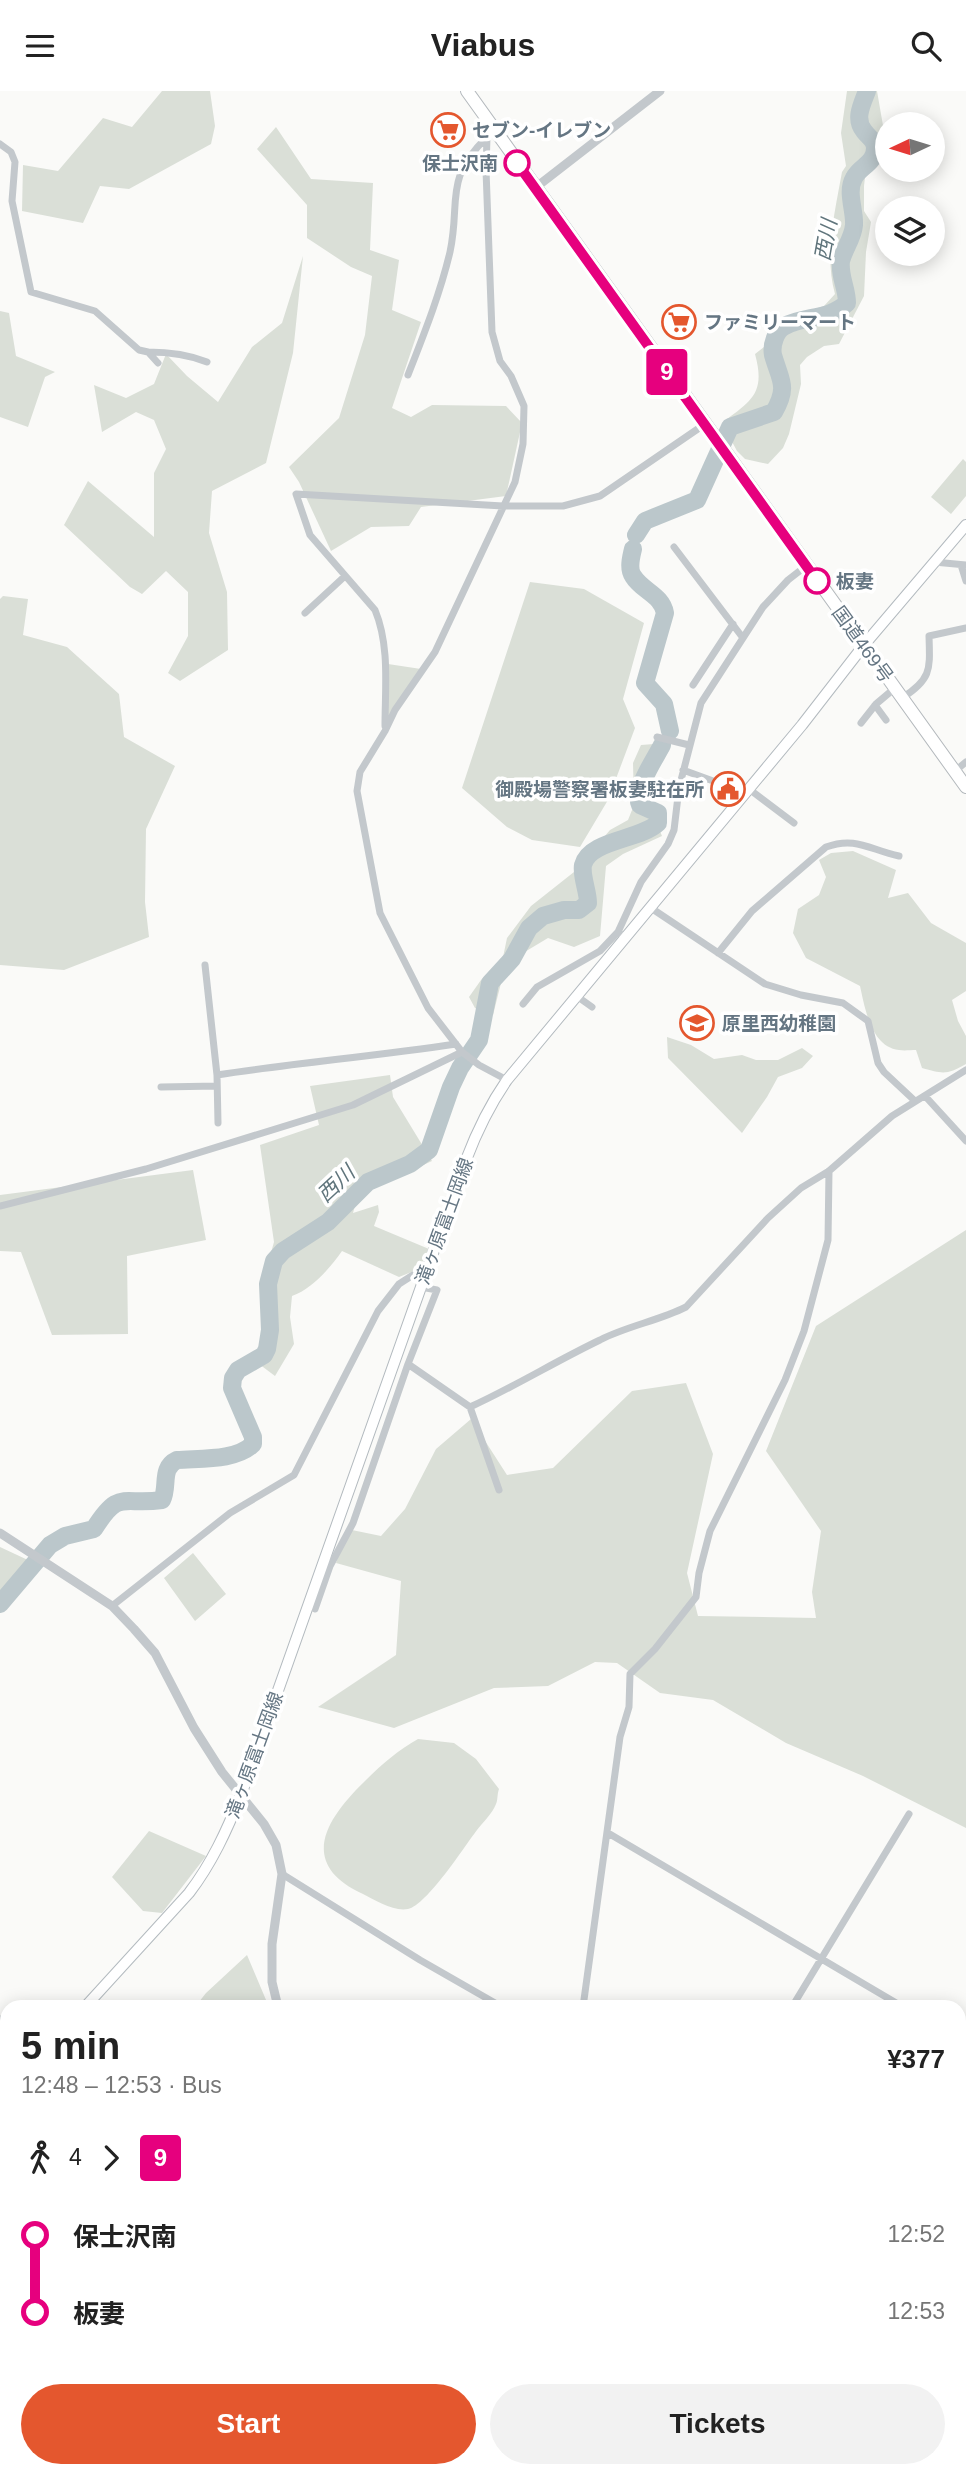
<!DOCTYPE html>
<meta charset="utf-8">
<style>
:root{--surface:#fff;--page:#f2f2f2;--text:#222;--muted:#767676;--accent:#e4572e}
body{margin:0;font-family:Arial,"Noto Sans JP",sans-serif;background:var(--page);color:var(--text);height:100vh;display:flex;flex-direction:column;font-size:26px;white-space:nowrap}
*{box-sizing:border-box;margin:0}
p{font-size:23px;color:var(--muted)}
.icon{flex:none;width:38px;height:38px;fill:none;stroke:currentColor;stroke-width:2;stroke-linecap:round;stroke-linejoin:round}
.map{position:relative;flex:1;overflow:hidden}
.panel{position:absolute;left:0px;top:1909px;width:966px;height:478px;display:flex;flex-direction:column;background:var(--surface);border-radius:21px 21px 0 0;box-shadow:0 4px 18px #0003}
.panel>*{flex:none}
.badge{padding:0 14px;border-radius:5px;font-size:24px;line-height:46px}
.needle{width:46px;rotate:266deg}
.buttons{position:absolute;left:875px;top:21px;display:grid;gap:14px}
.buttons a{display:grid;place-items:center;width:70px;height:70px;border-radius:50%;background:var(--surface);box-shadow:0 4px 18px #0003;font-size:35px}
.map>.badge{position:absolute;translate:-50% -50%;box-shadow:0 0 0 4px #fff}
.legs{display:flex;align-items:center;gap:10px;height:77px;padding:0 21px;font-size:23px}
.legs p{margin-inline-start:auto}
.summary{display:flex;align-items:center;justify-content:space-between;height:119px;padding:0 21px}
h1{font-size:38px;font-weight:700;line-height:52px}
.cta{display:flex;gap:14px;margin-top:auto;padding:14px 21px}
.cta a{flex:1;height:80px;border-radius:42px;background:var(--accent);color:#fff;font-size:28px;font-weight:700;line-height:80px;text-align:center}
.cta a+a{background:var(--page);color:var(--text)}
ul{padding:0 21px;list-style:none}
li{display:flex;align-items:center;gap:24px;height:77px;font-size:26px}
li i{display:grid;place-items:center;width:10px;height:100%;margin:0 9px;background:currentColor}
li i::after{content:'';width:18px;height:18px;margin:-9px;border:5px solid;border-radius:50%;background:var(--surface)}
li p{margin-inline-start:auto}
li:first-child i{background:linear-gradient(#0000 50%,currentColor 0)}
li:last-child i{background:linear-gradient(currentColor 50%,#0000 0)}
header{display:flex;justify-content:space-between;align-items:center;height:91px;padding:0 21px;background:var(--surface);font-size:32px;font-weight:700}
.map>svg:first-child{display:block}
.green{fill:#dadfd7}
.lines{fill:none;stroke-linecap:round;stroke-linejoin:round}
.river{stroke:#bbc7cb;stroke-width:18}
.secondary-casing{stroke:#b3babf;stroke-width:12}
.trunk-casing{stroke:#b4b9bd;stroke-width:14}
.minor{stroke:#c3c8cc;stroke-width:7}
.tertiary{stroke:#c3c8cc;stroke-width:9}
.secondary{stroke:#fff;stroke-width:10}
.trunk{stroke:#fff;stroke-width:12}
.line-1-casing{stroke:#fff;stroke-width:16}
.line-1{stroke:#e6007e;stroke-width:10}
.stop-1-dot{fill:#fff;stroke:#e6007e;stroke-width:3.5}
.labels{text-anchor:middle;stroke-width:7;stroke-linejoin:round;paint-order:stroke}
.poi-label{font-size:19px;font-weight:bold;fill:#657683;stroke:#fff;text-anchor:start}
.stop-label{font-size:19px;font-weight:bold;fill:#657683;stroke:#fff;text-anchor:end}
.street-label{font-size:19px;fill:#657683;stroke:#fff}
.water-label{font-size:21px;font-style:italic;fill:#60757c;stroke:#fff}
</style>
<header><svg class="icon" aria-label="menu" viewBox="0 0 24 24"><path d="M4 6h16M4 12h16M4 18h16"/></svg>Viabus<svg class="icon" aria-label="search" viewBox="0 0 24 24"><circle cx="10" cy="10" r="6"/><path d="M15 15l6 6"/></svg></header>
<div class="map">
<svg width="966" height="2386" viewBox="0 0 966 2386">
<rect width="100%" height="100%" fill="#fafaf8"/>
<path class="green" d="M162 0H210L215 35 211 53 129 98 100 95 83 132 22 120 23 74 58 80 103 27 132 36Z
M847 0H877L885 46 868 61 864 95V120L871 131 866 161 864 205 839 253 824 255 807 266 800 274 801 293 789 343 783 357 768 373 745 368 737 360 722 332C751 310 766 303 755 263L812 219 824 215 835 203C824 164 835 120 842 81L846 75 841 42Z
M276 36 311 88 373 92 370 159 399 169 392 219 421 231 392 317 411 326 432 314 506 315 522 332 506 405 421 416 409 435 371 436 331 460 299 391 289 376 339 327 365 244 372 185 351 176 307 147V114L257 58Z
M303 165 293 262 266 372 212 400 209 442 227 501 228 559 180 590 168 582 188 545V501L166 480 142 503 130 496 64 434 88 390 154 446V382L166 358 154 329 136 321 102 341 94 294 126 307 154 293 166 263 187 285 218 311 252 256 282 232Z
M0 220 9 222 16 265 55 281 45 286 28 336 0 326Z
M963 368 966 371V405L951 423 931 406Z
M530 491 584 498 644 532 623 608 635 637 608 709 580 756 532 749 507 736 462 697Z
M3 505 28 508 23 544 67 556 119 603 124 646 175 675 146 738 145 811 149 846 64 879 0 874V508Z
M388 573 421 578 387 628Z
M654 653 648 712 662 745 623 763 606 775 600 845 574 856 548 847 513 868 501 892 493 924 475 917 469 906 481 889 502 871 507 847 531 815 574 781 610 739 628 729 634 714 633 672 641 654Z
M853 760 896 779 888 807 908 802 931 832 966 852V900L952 909 958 930 966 945V973C947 984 943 983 922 977L916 959C911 959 904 960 899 959 871 956 865 917 860 895L806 867 793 842 798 818 819 804 826 786 819 769 831 762Z
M667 946 691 954 714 968 742 964 756 969H778L802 957 813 965 802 977 778 986 767 1006 742 1042 668 967Z
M390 984 393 1006 432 1070 358 1104 353 1122 378 1114 379 1121 374 1135 429 1158 419 1178 399 1186 342 1160C330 1177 312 1198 292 1205L290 1226 294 1253 275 1285 259 1273 267 1249 263 1190 274 1151 260 1054 319 1034 310 995Z
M193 1079 206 1149 127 1165 128 1243 52 1244 21 1161 0 1160V1104Z
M966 1139V1737L863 1685 786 1652 713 1609 660 1602 617 1572 595 1571 548 1595 494 1597 394 1637 318 1616 396 1564 401 1490 336 1472 347 1438 381 1445 405 1418 436 1358 471 1328 507 1384 553 1377 632 1300 686 1292 713 1363 687 1482 698 1525 816 1527 812 1501 821 1440 766 1360 816 1235Z
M0 1456 30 1470 0 1507Z
M193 1462 226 1503 195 1530 164 1487Z
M418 1648 454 1652 476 1668 499 1698C497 1703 498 1709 496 1713 492 1723 483 1731 477 1739 464 1756 427 1814 408 1818 394 1821 375 1809 363 1803 298 1773 325 1729 364 1691 380 1675 398 1659 418 1648Z
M149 1740 206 1765 162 1822 143 1820 112 1786Z
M247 1864 269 1916H195L206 1902Z
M4 2025H7V2320L0 2318V2180L2 2151 0 2142V2030Z
M68 2380H325L313 2386H65Z
M365 2380H466L469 2386H353Z"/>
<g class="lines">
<path class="river" d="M636 444 645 430 697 409 730 336 774 321C789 295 780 289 773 264 771 254 776 239 785 235 805 224 827 230 847 212 847 197 839 185 841 170 844 158 853 147 854 134 855 119 846 101 854 87 860 75 875 73 875 57 875 49 869 47 864 40 854 28 862 13 867 0
M633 458C631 466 628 478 633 485 642 500 662 504 665 522L645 592 664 613 670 640
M0 1513 50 1454 65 1445 94 1438C120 1397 122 1415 162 1409 169 1395 160 1377 177 1369 200 1367 236 1370 253 1353V1346L232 1297 233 1287 238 1279 264 1264 267 1258 270 1239 268 1193 274 1170 283 1160 328 1131 368 1091 410 1073 429 1059 451 996 460 977 479 949 490 892 512 868 529 837 543 825 564 819H579L588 812C588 800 581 785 583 774 589 749 640 749 658 732V722L640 714C633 699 655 668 662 654"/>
<g class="secondary-casing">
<path id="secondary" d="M85 1916 189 1802C212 1772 227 1739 241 1704L466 1069C477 1040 489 1015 507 989L802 634 864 554 966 434
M0 2008 7 2001"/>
</g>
<g class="trunk-casing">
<path id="trunk" d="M467 0 966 696"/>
</g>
<path class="minor" d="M487 46 486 79 492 241 500 270 511 285 524 315 523 353 515 391 435 561 395 619 385 640 360 681 357 700 380 822 428 917 462 961 479 974 507 989
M0 53 11 61 15 71 12 110 31 201 95 220 139 259 148 261 158 272
M148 261C169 261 187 263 207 271
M408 284C424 243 440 203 450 161 461 110 443 89 487 46
M674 456 743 547
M934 471 966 474
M961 474 966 490
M305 522 345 485
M693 594 733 533
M902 607C932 588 930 578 929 545L966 537
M875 614 886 629
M861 632 876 613 895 597
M385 635C385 597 390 555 375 519L310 444 296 403 503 415H563L600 405 705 333
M657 646 689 654
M683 679 746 702
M955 680 966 671
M749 698 794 732
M651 817 765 893 801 904 843 912 868 930 878 972 884 981 915 1010
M626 847 618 841 641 791 668 753 674 739 679 697 701 612 763 516 788 489 806 475
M718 862 752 820 826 756C856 745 870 759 899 765
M205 874 217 984
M578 906 592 916
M523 913 537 896 600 860 618 841
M161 996 217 995
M925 1005 966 1050
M218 1032 217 984C296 972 376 965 456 953
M0 1115 146 1078 353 1014 462 961
M408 1273 470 1316
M499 1399 470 1316C514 1296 556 1270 600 1249 627 1235 658 1230 686 1216L768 1127 801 1097 829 1080 892 1025 966 979
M112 1515 230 1422 294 1384 378 1220 399 1193 413 1184H425
M315 1518 330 1475 353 1432 408 1273 437 1199 421 1196
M608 1742 903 1916
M282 1783 420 1869 502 1916
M583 1916 620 1646 629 1616 630 1583 655 1558 696 1506 699 1482 710 1440 785 1289 804 1240 828 1149 829 1080
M792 1916 909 1723
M0 1928H7
M959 2192 966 2196
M0 2326 7 2327
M176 2380 185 2386
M602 2386 606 2380"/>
<path class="tertiary" d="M535 97 660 0
M0 1442 112 1515 134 1538 155 1562 194 1637 222 1681 264 1733 276 1754 282 1783 272 1853V1891L278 1916
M959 1964 966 1952
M476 2380 479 2386
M331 2386 343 2380"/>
<use href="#secondary" class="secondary"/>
<use href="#trunk" class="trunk"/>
</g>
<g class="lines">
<g class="line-1-casing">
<path id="line-1" d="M517 72 817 490"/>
</g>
<use href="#line-1" class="line-1"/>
</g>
<defs>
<g id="supermarket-ring" transform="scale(1.75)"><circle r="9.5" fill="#fff" stroke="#e4572e" stroke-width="1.5"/><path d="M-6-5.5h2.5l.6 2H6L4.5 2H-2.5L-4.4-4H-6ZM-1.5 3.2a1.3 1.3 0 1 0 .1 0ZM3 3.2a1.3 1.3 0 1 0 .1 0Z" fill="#e4572e"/></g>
<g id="civic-ring" transform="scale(1.75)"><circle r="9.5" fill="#fff" stroke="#e4572e" stroke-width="1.5"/><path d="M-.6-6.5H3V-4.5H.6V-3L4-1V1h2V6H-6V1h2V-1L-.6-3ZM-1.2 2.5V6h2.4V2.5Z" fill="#e4572e"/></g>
<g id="school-ring" transform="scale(1.75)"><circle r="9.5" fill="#fff" stroke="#e4572e" stroke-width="1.5"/><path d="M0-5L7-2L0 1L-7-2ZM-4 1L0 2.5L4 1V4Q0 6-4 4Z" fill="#e4572e"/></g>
</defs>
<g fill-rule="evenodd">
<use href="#supermarket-ring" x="448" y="39"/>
<use href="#supermarket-ring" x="679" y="231"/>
<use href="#civic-ring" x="728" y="698"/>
<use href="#school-ring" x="697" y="932"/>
</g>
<g class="stop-1-dot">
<circle cx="517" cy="72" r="12"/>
<circle cx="817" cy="490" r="12"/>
</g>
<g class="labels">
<g class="poi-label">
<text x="472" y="46">セブン-イレブン</text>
<text x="704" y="238">ファミリーマート</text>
<text x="704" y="705" text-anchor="end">御殿場警察署板妻駐在所</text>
<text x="722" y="939">原里西幼稚園</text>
</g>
<g class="stop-label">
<text x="498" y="79">保士沢南</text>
<text x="836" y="497" text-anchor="start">板妻</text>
</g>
<g class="street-label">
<text transform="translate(863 553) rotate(54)" y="7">国道469号</text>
<text transform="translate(444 1130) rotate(-70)" y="7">滝ヶ原富士岡線</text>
<text transform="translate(254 1664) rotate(-70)" y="7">滝ヶ原富士岡線</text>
</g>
<g class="water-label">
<text transform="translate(826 149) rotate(-80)" y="7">西川</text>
<text transform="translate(336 1093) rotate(-43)" y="7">西川</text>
</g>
</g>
</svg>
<div class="buttons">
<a><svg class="needle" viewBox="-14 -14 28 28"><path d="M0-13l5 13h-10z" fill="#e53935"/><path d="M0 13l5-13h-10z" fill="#767676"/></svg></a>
<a><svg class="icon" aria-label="layers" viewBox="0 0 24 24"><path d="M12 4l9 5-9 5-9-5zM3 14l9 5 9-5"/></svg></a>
</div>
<b class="badge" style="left:667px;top:281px;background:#e6007e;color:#fff">9</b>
<section class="panel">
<div class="summary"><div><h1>5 min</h1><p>12:48 – 12:53 · Bus</p></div><b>¥377</b></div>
<div class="legs"><svg class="icon" aria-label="walk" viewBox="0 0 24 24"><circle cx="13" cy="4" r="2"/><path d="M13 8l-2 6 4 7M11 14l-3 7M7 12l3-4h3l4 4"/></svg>4<svg class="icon" aria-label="forward" viewBox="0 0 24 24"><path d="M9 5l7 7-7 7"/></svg><b class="badge" style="background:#e6007e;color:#fff">9</b></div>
<ul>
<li><i style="color:#e6007e"></i><b>保士沢南</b><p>12:52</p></li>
<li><i style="color:#e6007e"></i><b>板妻</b><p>12:53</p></li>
</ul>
<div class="cta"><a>Start</a><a>Tickets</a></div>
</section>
</div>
